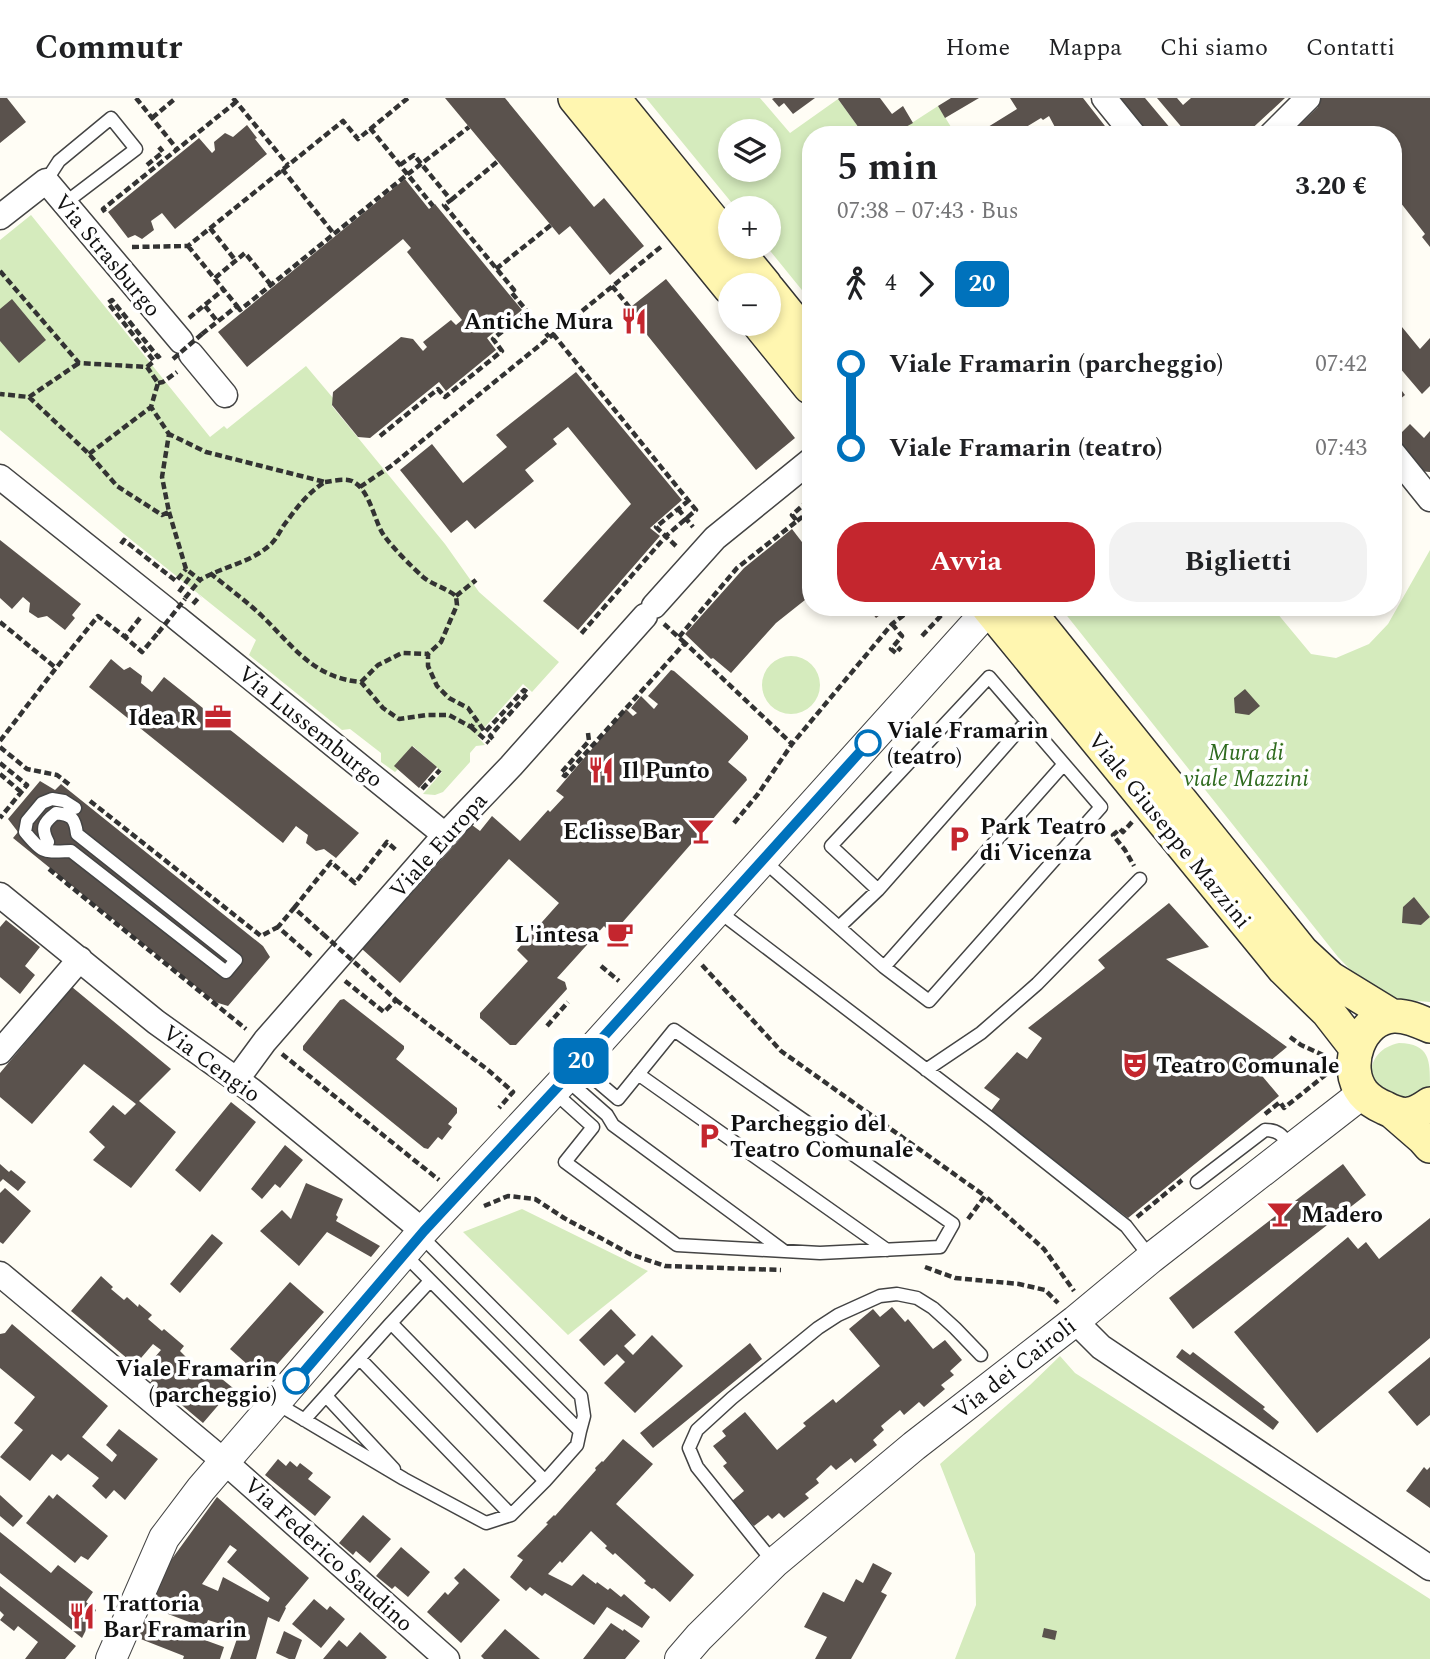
<!DOCTYPE html>
<html lang="it">
<meta charset="utf-8">
<style>
:root{--surface:#fff;--page:#f2f2f2;--text:#202124;--muted:#757577;--line:#e0e0e0;--accent:#c4262e}
body{margin:0;font-family:Spectral,serif;background:var(--page);color:var(--text);height:100vh;display:flex;flex-direction:column;font-size:26px;white-space:nowrap}
*{box-sizing:border-box;margin:0}
p{font-size:23px;color:var(--muted)}
.icon{flex:none;width:38px;height:38px;fill:none;stroke:currentColor;stroke-width:2;stroke-linecap:round;stroke-linejoin:round}
.map{position:relative;flex:1;overflow:hidden}
.details{position:absolute;left:802px;top:28px;width:600px;height:490px;display:flex;flex-direction:column;background:var(--surface);border-radius:28px;box-shadow:0 4px 10px #0003}
.details>*{flex:none}
.badge{padding:0 14px;border-radius:10px;font-size:24px;line-height:46px}
.buttons{position:absolute;left:718px;top:21px;display:grid;gap:14px}
.buttons a{display:grid;place-items:center;width:63px;height:63px;border-radius:50%;background:var(--surface);box-shadow:0 4px 10px #0003;font-size:35px}
.map>.badge{position:absolute;translate:-50% -50%;box-shadow:0 0 0 4px #fff}
.legs{display:flex;align-items:center;gap:10px;height:77px;padding:0 35px;font-size:23px}
.legs p{margin-inline-start:auto}
.overview{display:flex;align-items:center;justify-content:space-between;height:119px;padding:0 35px}
h1{font-size:38px;font-weight:700;line-height:52px}
.action{display:flex;gap:14px;margin-top:auto;padding:14px 35px}
.action a{flex:1;height:80px;border-radius:28px;background:var(--accent);color:#fff;font-size:28px;font-weight:700;line-height:80px;text-align:center}
.action a+a{background:var(--page);color:var(--text)}
ul{padding:0 35px;list-style:none}
li{display:flex;align-items:center;gap:24px;height:84px;font-size:26px}
li i{display:grid;place-items:center;width:10px;height:100%;margin:0 9px;background:currentColor}
li i::after{content:'';width:18px;height:18px;margin:-9px;border:5px solid;border-radius:50%;background:var(--surface)}
li p{margin-inline-start:auto}
li:first-child i{background:linear-gradient(#0000 50%,currentColor 0)}
li:last-child i{background:linear-gradient(currentColor 50%,#0000 0)}
header{display:flex;align-items:center;gap:42px;box-sizing:border-box;height:98px;padding:0 35px;background:var(--surface);border-bottom:2px solid var(--line)}
header strong{font-size:33px}
nav{display:flex;gap:38px;margin-inline-start:auto;font-size:24px}
.map>svg:first-child{display:block}
.green{fill:#d5ebbd;fill-rule:evenodd}
.building{fill:#5a524d;fill-rule:evenodd}
.lines{fill:none;stroke-linecap:round;stroke-linejoin:round}
.service-casing{stroke:#444;stroke-width:15}
.minor-casing{stroke:#444;stroke-width:27}
.tertiary-casing{stroke:#444;stroke-width:32}
.secondary-casing{stroke:#333;stroke-width:36}
.path{stroke:#333;stroke-width:4.5;stroke-dasharray:7 3.5;stroke-linecap:butt}
.service{stroke:#fff;stroke-width:12}
.minor{stroke:#fff;stroke-width:24}
.tertiary{stroke:#fff;stroke-width:30}
.secondary{stroke:#fff6b0;stroke-width:33}
.path-bridge{stroke:#333;stroke-width:4.5;stroke-dasharray:7 3.5;stroke-linecap:butt}
.line-1-casing{stroke:#fff;stroke-width:16}
.line-1{stroke:#0072bc;stroke-width:10}
.stop-1-dot{fill:#fff;stroke:#0072bc;stroke-width:3.5}
.labels{text-anchor:middle;stroke-width:7;stroke-linejoin:round;paint-order:stroke}
.street-label{font-size:23px;fill:#111;stroke:#fff}
.poi-label{font-size:23px;font-weight:bold;fill:#111;stroke:#fff;text-anchor:start}
.stop-label{font-size:23px;font-weight:bold;fill:#111;stroke:#fff;text-anchor:start}
.park-label{font-size:23px;font-style:italic;fill:#2f6b1f;stroke:#fff}
</style>
<header>
<strong>Commutr</strong>
<nav><a>Home</a><a>Mappa</a><a>Chi siamo</a><a>Contatti</a></nav>
</header>
<div class="map">
<svg width="1430" height="1561" viewBox="0 0 1430 1561">
<rect width="100%" height="100%" fill="#fffdf5"/>
<path class="green" d="M646 0H760L790 35 838 1 864 37H810V202L767 149 768 110H736ZM730 33H768V72H730Z
M938 8 956 37H908L904 30Z
M31 117 210 339 224 328 227 331 306 268 333 300 332 308 445 446 479 494 559 564 532 594 523 586 477 638 485 647 476 648 470 655V664L443 694 435 697 423 696 442 674 413 648 395 668 398 671 395 674 381 664V655L350 631 342 632 249 557 256 542 124 436 0 332V142Z
M1430 452V819L1414 800 1402 825 1421 827 1430 819V904L1403 902 1369 891 1338 859 1060 509H1272L1311 556 1336 560 1369 546 1388 526Z
M762 587a29 29 0 1 1 58 0a29 29 0 1 1-58 0Z
M1399 945C1430 946 1430 962 1430 988L1429 992 1394 1006 1370 978C1372 959 1381 949 1399 945Z
M522 1111 648 1173 568 1237 463 1134Z
M1060 1258 1075 1275 1430 1501V1561H955L976 1507 975 1456 940 1366 1030 1287Z"/>
<path class="building" d="M0 0H7L26 24 0 45Z
M445 0H505L594 109 604 100 644 148 610 177 570 128 559 137Z
M774 0H815L793 16 784 5 779 9 772 1Z
M839 0H880L892 16 903 8 913 25 904 30 908 37H864L838 1Z
M951 0H979L945 20 938 8Z
M1010 0H1083L1112 37H1052L1057 33 1049 18 1043 22 1041 20 1013 37H975L1017 11Z
M1115 0H1145L1176 37H1145Z
M1157 0H1177L1183 7 1191 0H1285L1245 37H1180L1184 32Z
M1318 0H1430V149L1422 139 1425 136 1393 95V37H1289L1318 9 1314 4Z
M247 27 257 40 255 41 267 56 175 131 162 115 151 123 154 132 142 141 135 137 128 140 108 114 199 40 212 55 215 52 214 44 225 35 233 39Z
M405 81 429 111 435 106 522 212 487 240 496 252 446 293 439 284 370 340 358 339 332 307 333 294 401 239 413 241 423 253 427 249 423 244 451 222 456 227 462 222 407 154 411 150 403 141 247 269 218 234Z
M666 181 795 340 756 372 627 212Z
M12 201 46 242 19 265 0 243V211Z
M1393 218 1420 251 1430 240V288L1422 296 1393 262Z
M576 274 682 402 650 430 660 438 578 532 543 503 631 406 568 329 553 341 557 346 525 372 534 383 475 431 467 422 451 435 400 372 432 346 463 385 507 349 496 337Z
M1393 281 1405 297 1393 307Z
M1410 326 1424 340 1430 333V374L1418 373 1395 341Z
M792 431 805 448 810 444V498L776 525 731 575 713 560 711 561 685 536 744 470Z
M0 442 81 506 72 517 75 520 65 532 47 518 38 520 29 514 30 505 23 499 12 511 0 500Z
M867 509H891L876 520Z
M111 561 124 572 130 569 142 578 141 585 152 594 164 579 359 735 336 760 324 751 316 753 306 745 308 737 296 728 283 745 89 589Z
M671 572 674 573 748 638V641L728 664 746 679 747 682 614 834 608 832 604 828 557 880 565 884 567 891 516 947H510L488 927 480 920V915L528 863 517 852 559 805 509 761 400 885 362 851 472 727 480 733 492 718 520 743 548 712 550 714 564 699 556 693 626 611 633 618 637 615 631 610 641 598 654 611 658 606 648 598Z
M1245 591 1260 608 1249 617 1235 615 1234 600Z
M412 648 437 669 419 690 394 668Z
M40 683 55 692 61 686 263 848 270 859 228 908 215 904 13 740 18 734 8 721Z
M1414 799 1430 819 1421 827 1402 825 1403 809Z
M1169 805 1209 849 1166 861 1287 949 1258 973 1279 998 1128 1120 990 1014 1000 1001 984 990 1017 954 1027 961 1042 940 1028 930 1105 870 1098 862Z
M6 822 40 849 25 868 35 877 20 896 0 879V829Z
M72 889 171 971 139 1003 176 1034 131 1090 93 1062 105 1049 89 1034 113 1007 125 1017 136 1006 84 966 32 1026 0 999V975Z
M344 901 404 948V951L396 961 457 1010V1015L448 1026 452 1029 442 1042 438 1039 428 1051 424 1050 303 952V948L340 902Z
M231 1004 256 1024 200 1094 175 1072Z
M285 1047 303 1062 280 1090 275 1086 262 1101 251 1091Z
M0 1066 9 1074 11 1072 26 1084 18 1093 3 1081 0 1084Z
M1343 1066 1366 1097 1193 1231 1169 1200Z
M306 1085 343 1101 336 1117 338 1119 336 1123 380 1148 371 1159 327 1134 299 1168 260 1133 282 1112 291 1121Z
M5 1090 31 1113 3 1146 0 1144V1095Z
M1430 1120V1240L1317 1335 1234 1234 1348 1139 1358 1151 1366 1144 1379 1161Z
M212 1136 223 1145 180 1195 170 1186Z
M101 1178 113 1189 111 1191 124 1202 127 1199 138 1209 139 1206 152 1217 148 1221 162 1233 164 1231 184 1248 180 1253 186 1259 183 1263 199 1276 206 1268 233 1290 203 1325 177 1303 174 1307 149 1286 152 1282 142 1274 161 1252 153 1246 135 1267 71 1213Z
M290 1184 324 1214 264 1281 230 1251Z
M892 1209 905 1224 908 1221 933 1251 945 1242 962 1262 950 1273 954 1277 941 1287 945 1291 924 1309 919 1304 904 1317 900 1312 881 1328 884 1332 873 1342 877 1347 855 1365 851 1360 836 1372 831 1367 816 1381 819 1385 805 1396 809 1400 784 1420 779 1415 772 1421 768 1417 754 1428 732 1403 744 1393 723 1368 727 1365 713 1348 726 1338 722 1333 745 1314 777 1352 806 1328 803 1325 833 1301 836 1305 880 1268 849 1231 873 1211 880 1219Z
M611 1211 636 1237 624 1248 633 1257 652 1237 683 1268 635 1315 604 1285 625 1264 617 1256 604 1268 579 1242Z
M12 1226 108 1308 82 1339 112 1364 117 1357 106 1347 119 1331 158 1361 125 1402 114 1392 106 1401 92 1388 99 1380 68 1356 61 1363 52 1356 30 1383 0 1359 23 1332 14 1325 35 1299 0 1270V1236L5 1235Z
M750 1245 762 1261 653 1350 640 1335Z
M1182 1251 1190 1257 1193 1254 1265 1309 1263 1311 1279 1324 1273 1332 1176 1259Z
M1430 1259V1317L1417 1328 1388 1294Z
M623 1341 653 1366 616 1406 694 1477 670 1504 654 1490 652 1491 644 1485 646 1483 615 1455 613 1457 605 1450 607 1448 591 1433 562 1465 560 1463 548 1476 572 1488 583 1476 596 1486 597 1484 608 1492 610 1490 621 1499 624 1496 650 1519 642 1530 607 1509 594 1527 545 1495 542 1498 530 1489 526 1493 510 1479 523 1462 517 1458 548 1426 546 1425 554 1417 555 1418 596 1372 595 1370 602 1363 603 1364Z
M278 1361 286 1368 290 1363 297 1369 300 1365 313 1375 308 1381 331 1399 315 1418 265 1377Z
M1424 1369 1427 1372 1430 1369V1410L1406 1393Z
M57 1396 108 1438 88 1462 81 1458 75 1465 26 1425 49 1397 53 1401Z
M0 1397 23 1418 13 1429 0 1418Z
M217 1399 309 1480 285 1509 286 1510 279 1524 268 1519 256 1561H230L240 1532 208 1522 205 1530 147 1508 166 1469ZM230 1447 237 1452 227 1464 270 1500 268 1504 223 1479 218 1493 202 1486Z
M363 1417 391 1441 370 1465 356 1453 353 1457 339 1445Z
M0 1434 51 1475 58 1467 93 1494 86 1504 96 1512 82 1540 0 1475Z
M401 1449 430 1474 408 1499 395 1488 392 1491 376 1478Z
M873 1465 892 1475 881 1494 887 1497 851 1561H815L827 1539 804 1529 823 1494 844 1504 856 1481 863 1485Z
M464 1470 500 1502 461 1545 427 1514 445 1494 448 1497 459 1485 454 1480Z
M0 1488 76 1548 65 1561H25L38 1544 18 1528 14 1533 0 1522 4 1517 0 1513Z
M314 1501 327 1512 330 1508 345 1521 321 1550 292 1526Z
M141 1519 224 1549 220 1561H183L184 1558 133 1538Z
M611 1525 623 1533 624 1531 640 1543 625 1561H583Z
M1044 1530 1057 1533 1055 1542 1042 1539Z
M505 1531 540 1561H484L481 1558Z
M284 1533 302 1542 295 1561H289L276 1555Z
M360 1534 387 1559 385 1561H323L339 1542 347 1549Z"/>
<g class="lines">
<g class="service-casing">
<path id="service" d="M46 83 59 63 111 20 136 51 65 105
M48 744C41 730 43 725 56 715 72 717 75 720 77 736L236 862 226 874 71 753C43 754 43 756 25 734L27 723 42 705 52 701 64 703 75 710
M763 762 884 869 929 903 1101 709 989 579 831 748 878 792
M717 812 991 1021 1126 1128 1151 1160
M839 829 878 792 1027 623
M884 869 1064 666
M926 972 981 935 1037 886 1140 781
M638 976 887 1152
M566 981 607 1017 613 1027 784 1153
M554 994 593 1029 565 1064 677 1147 820 1155 940 1149 953 1126 674 932 618 1001 578 967
M1197 1084 1265 1032C1280 1032 1283 1039 1292 1050
M421 1138 581 1298 584 1318 580 1333
M430 1183 391 1225 545 1383
M360 1261 511 1417
M326 1298 394 1371
M276 1305 404 1381 486 1425 511 1417 545 1383 577 1347 580 1333 404 1156
M304 1322 391 1225
M774 1465 697 1369 689 1350 697 1332 732 1300 818 1230 838 1217 880 1198 897 1196 917 1200 933 1210 955 1230 981 1257"/>
</g>
<g class="minor-casing">
<path id="minor" d="M1104 0 1134 37
M1271 37 1308 0
M0 119 46 83 181 243
M191 256 225 297
M1393 355 1430 401
M0 379 168 513
M654 508 715 440 810 363
M177 520 445 737
M0 797 156 924 251 992 423 1133
M0 954 80 861
M237 981 265 943 445 737 511 668 645 518
M0 1176 225 1364 447 1561
M1075 1223 1101 1249 1430 1470"/>
</g>
<g class="tertiary-casing">
<path id="tertiary" d="M111 1561 164 1440 201 1391 423 1133 578 967 980 521 992 509
M680 1561 699 1539 774 1465 914 1348 1075 1223 1151 1160 1363 995"/>
</g>
<g class="secondary-casing">
<path id="secondary" d="M575 0 730 190
M613 0 730 144
M734 149 765 187
M768 191 810 243
M759 226 810 289
M988 509 1284 871 1328 914 1356 950
M1025 509 1302 854 1330 880 1392 918
M1430 928C1419 923 1406 917 1393 918 1360 920 1342 969 1363 995 1368 1001 1378 1007 1385 1010 1404 1020 1413 1018 1430 1006
M1393 1014 1423 1040 1430 1048"/>
</g>
<path class="path" d="M136 0 177 51
M233 0 288 67
M152 20 176 0
M370 30 433 108
M147 67 163 54 159 49
M400 67 414 57 451 102 444 107 514 192 511 194 549 239
M282 71 334 136
M451 102 498 63
M105 114 103 111 236 4
M210 130 236 163
M188 148 237 208 202 236
M132 149 188 148 343 23 358 41 408 0
M496 171 551 127
M0 173 79 265 147 269 158 285 151 309 169 336 162 379 169 414 162 417 117 388 89 356 29 299 0 296
M215 180 245 155 271 187
M612 188 630 210
M205 208 217 223
M237 208 240 212 408 76 469 29
M189 220 224 191
M553 236 696 412 666 438 580 537
M147 269 154 263 108 205 112 202 158 259 162 256
M158 285 163 284 177 274
M29 299 79 265
M380 338 438 291 445 299 502 253 493 241 527 213
M89 356 151 309
M325 384C333 383 344 380 352 383 371 392 374 425 385 439 394 451 412 469 423 479 433 487 446 490 456 498L457 507 441 544 428 556V568L437 588 449 600 468 610 485 634 524 592 528 595 490 638 493 641
M360 389 391 368 662 148
M678 411 693 429
M169 414 186 471 200 482C223 468 252 465 272 445 277 440 280 433 284 427 296 411 307 395 325 384L206 354 169 336
M797 423 810 413
M121 446 124 442 176 483 186 471
M676 448 656 429 688 403
M210 475C227 489 245 502 261 517 293 548 313 580 361 584L383 610 399 621 427 617H449L471 629 476 623
M179 494 192 476
M456 498 476 482
M185 500 200 482
M193 506 200 498
M140 520 125 539 142 554 158 535
M0 524 56 570
M664 526 685 545
M892 526 902 538 891 551 896 555 901 549
M922 538 949 509
M679 539 737 470 797 423 792 417 810 401
M361 584 378 567 402 555 428 556
M471 629 489 645
M588 635 589 643 561 675 565 678 685 545 792 646 892 526 914 509
M0 643 56 570 98 518 125 539
M0 649 27 671 57 677 70 687
M0 665 27 687 0 720
M0 676 21 694
M422 691 440 672
M90 703 261 838 278 829
M1132 724 1123 734 1120 731 1113 737 1125 752 1134 768
M734 725 758 696 792 646
M49 771 246 931
M294 810 331 764 355 785 387 744 396 752
M311 858 278 829 294 810 323 836
M702 867 781 953 985 1098
M601 868 619 883
M345 883 384 914 396 902 363 872
M396 902 488 972 513 994 499 1010
M547 928 568 904
M1290 939 1301 947 1323 957
M282 956 439 1082
M1265 1016 1280 1004 1284 1010 1329 974
M484 1108 508 1098 535 1101 564 1120 630 1156 665 1168 781 1172
M1137 1119 1182 1082
M968 1121 985 1098 1044 1151 1074 1193
M925 1169 955 1180 1019 1186 1045 1192 1058 1205"/>
<use href="#service" class="service"/>
<use href="#minor" class="minor"/>
<use href="#tertiary" class="tertiary"/>
<use href="#secondary" class="secondary"/>
<path class="path-bridge" d="M173 261 202 236
M158 535 185 501
M323 836 363 872"/>
</g>
<g class="lines">
<g class="line-1-casing">
<path id="line-1" d="M296 1283 424 1133 578 967 868 645"/>
</g>
<use href="#line-1" class="line-1"/>
</g>
<defs>
<g id="restaurant-bare" transform="scale(2.1)"><path d="M-5-6h1v4h1v-4h1v4h1v-4h1v5L-1.5 .5V6h-2V.5L-5-1ZM5-6V6H3V1.5H1.5Q1.5-4 5-6Z" fill="#c4262e" stroke="#fff" stroke-width="2.5" paint-order="stroke"/></g>
<g id="office-bare" transform="scale(2.1)"><path d="M-6-3h4V-5.5h4V-3h4V5H-6ZM-1-4.5V-3h2v-1.5ZM-6 0V1H6V0Z" fill="#c4262e" stroke="#fff" stroke-width="2.5" paint-order="stroke"/></g>
<g id="bar-bare" transform="scale(2.1)"><path d="M-6-5H6L.8 .8V4.5H3.5V6h-7V4.5H-.8V.8Z" fill="#c4262e" stroke="#fff" stroke-width="2.5" paint-order="stroke"/></g>
<g id="parking-bare" transform="scale(2.1)"><path d="M-3.5-5.5H1a3.5 3.5 0 0 1 0 7H-1V5.5H-3.5ZM-1-3.4V-.6H.8a1.4 1.4 0 0 0 0-2.8Z" fill="#c4262e" stroke="#fff" stroke-width="2.5" paint-order="stroke"/></g>
<g id="cafe-bare" transform="scale(2.1)"><path d="M-5.5-4.5H6V0H3Q3 3.5 0 3.5H-2.5Q-5.5 3.5-5.5 0ZM3-3.2v2h1.7v-2ZM-6 4.5H4V6H-6Z" fill="#c4262e" stroke="#fff" stroke-width="2.5" paint-order="stroke"/></g>
<g id="theatre-bare" transform="scale(2.1)"><path d="M-5-5.5Q0-4 5-5.5V0Q5 5 0 6Q-5 5-5 0ZM-3.3-2.5H-1v1.5H-3.3ZM1-2.5H3.3v1.5H1ZM-2.8 1Q0 5.5 2.8 1Z" fill="#c4262e" stroke="#fff" stroke-width="2.5" paint-order="stroke"/></g>
</defs>
<g fill-rule="evenodd">
<use href="#restaurant-bare" x="634" y="223"/>
<use href="#office-bare" x="218" y="619"/>
<use href="#restaurant-bare" x="601" y="672"/>
<use href="#bar-bare" x="701" y="733"/>
<use href="#parking-bare" x="959" y="741"/>
<use href="#cafe-bare" x="620" y="836"/>
<use href="#theatre-bare" x="1135" y="967"/>
<use href="#parking-bare" x="709" y="1038"/>
<use href="#bar-bare" x="1280" y="1116"/>
<use href="#restaurant-bare" x="82" y="1518"/>
</g>
<g class="stop-1-dot">
<circle cx="868" cy="645" r="12"/>
<circle cx="296" cy="1283" r="12"/>
</g>
<g class="labels">
<g class="street-label">
<text transform="translate(108 157) rotate(50)" y="8">Via Strasburgo</text>
<text transform="translate(311 628) rotate(39)" y="8">Via Lussemburgo</text>
<text transform="translate(1170 732) rotate(51)" y="8">Viale Giuseppe Mazzini</text>
<text transform="translate(438 747) rotate(-48)" y="8">Viale Europa</text>
<text transform="translate(212 965) rotate(36)" y="8">Via Cengio</text>
<text transform="translate(1014 1270) rotate(-38)" y="8">Via dei Cairoli</text>
<text transform="translate(329 1456) rotate(42)" y="8">Via Federico Saudino</text>
</g>
<g class="poi-label">
<text x="613" y="231" text-anchor="end">Antiche Mura</text>
<text x="197" y="627" text-anchor="end">Idea R</text>
<text x="622" y="680">Il Punto</text>
<text x="980" y="736">Park Teatro<tspan x="980" dy="26">di Vicenza</tspan></text>
<text x="680" y="741" text-anchor="end">Eclisse Bar</text>
<text x="599" y="844" text-anchor="end">L'intesa</text>
<text x="1156" y="975">Teatro Comunale</text>
<text x="730" y="1033">Parcheggio del<tspan x="730" dy="26">Teatro Comunale</tspan></text>
<text x="1301" y="1124">Madero</text>
<text x="103" y="1513">Trattoria<tspan x="103" dy="26">Bar Framarin</tspan></text>
</g>
<g class="stop-label">
<text x="887" y="640">Viale Framarin<tspan x="887" dy="26">(teatro)</tspan></text>
<text x="277" y="1278" text-anchor="end">Viale Framarin<tspan x="277" dy="26">(parcheggio)</tspan></text>
</g>
<g class="park-label">
<text x="1246" y="662">Mura di<tspan x="1246" dy="26">viale Mazzini</tspan></text>
</g>
</g>
</svg>
<div class="buttons">
<a><svg class="icon" aria-label="layers" viewBox="0 0 24 24"><path d="M12 4l9 5-9 5-9-5zM3 14l9 5 9-5"/></svg></a>
<a>+</a>
<a>−</a>
</div>
<b class="badge" style="left:581px;top:963px;background:#0072bc;color:#fff">20</b>
<section class="details">
<div class="overview"><div><h1>5 min</h1><p>07:38 – 07:43 · Bus</p></div><b>3.20 €</b></div>
<div class="legs"><svg class="icon" aria-label="walk" viewBox="0 0 24 24"><circle cx="13" cy="4" r="2"/><path d="M13 8l-2 6 4 7M11 14l-3 7M7 12l3-4h3l4 4"/></svg>4<svg class="icon" aria-label="forward" viewBox="0 0 24 24"><path d="M9 5l7 7-7 7"/></svg><b class="badge" style="background:#0072bc;color:#fff">20</b></div>
<ul>
<li><i style="color:#0072bc"></i><b>Viale Framarin (parcheggio)</b><p>07:42</p></li>
<li><i style="color:#0072bc"></i><b>Viale Framarin (teatro)</b><p>07:43</p></li>
</ul>
<div class="action"><a>Avvia</a><a>Biglietti</a></div>
</section>
</div>
